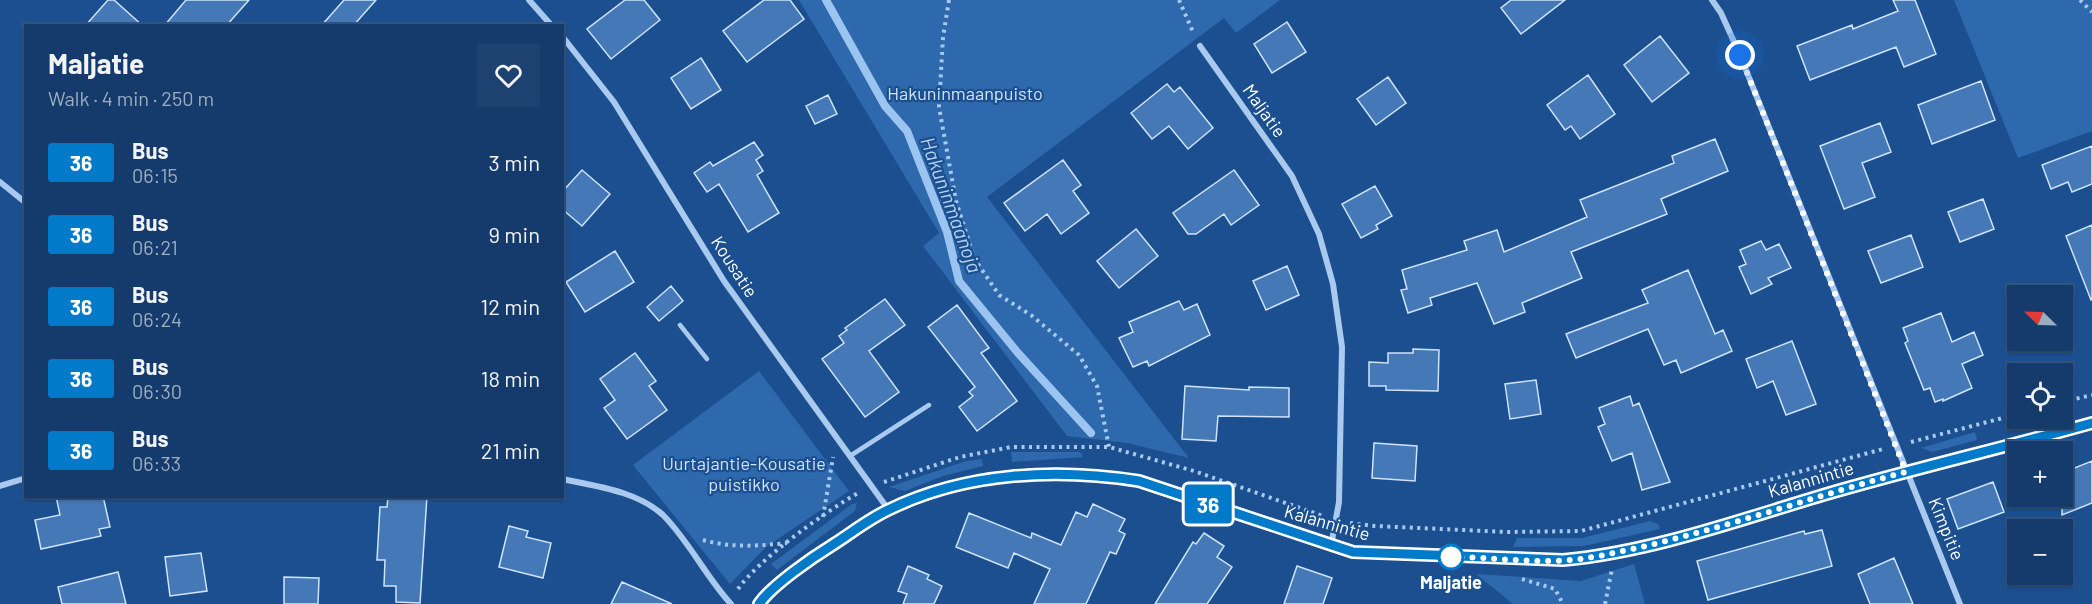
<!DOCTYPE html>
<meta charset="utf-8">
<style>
:root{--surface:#143b6b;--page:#1d4271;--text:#f1f3f6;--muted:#9dadc1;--line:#33557e}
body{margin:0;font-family:Barlow,sans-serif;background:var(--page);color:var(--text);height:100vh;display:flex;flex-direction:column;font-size:22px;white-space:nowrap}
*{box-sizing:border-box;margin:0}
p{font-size:20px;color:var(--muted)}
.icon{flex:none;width:33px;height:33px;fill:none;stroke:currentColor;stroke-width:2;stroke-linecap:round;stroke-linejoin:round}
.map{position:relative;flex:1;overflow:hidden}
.side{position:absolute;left:24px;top:24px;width:540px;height:474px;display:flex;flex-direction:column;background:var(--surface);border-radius:0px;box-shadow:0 2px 4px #0004,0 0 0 2px var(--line)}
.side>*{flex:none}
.badge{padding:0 12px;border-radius:4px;font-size:21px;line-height:39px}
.needle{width:39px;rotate:293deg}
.controls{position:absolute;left:2007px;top:285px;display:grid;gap:12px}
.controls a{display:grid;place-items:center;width:66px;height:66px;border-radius:0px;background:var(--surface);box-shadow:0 2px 4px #0004,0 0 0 2px var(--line);font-size:30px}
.you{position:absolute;width:30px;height:30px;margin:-15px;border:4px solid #fff;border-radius:50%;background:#1a73e8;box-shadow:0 0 0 9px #1a73e833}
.map>.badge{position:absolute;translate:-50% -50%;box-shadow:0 0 0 3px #fff}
.round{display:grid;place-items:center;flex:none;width:63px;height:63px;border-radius:0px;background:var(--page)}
.overview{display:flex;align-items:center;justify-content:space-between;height:102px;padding:0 24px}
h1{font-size:28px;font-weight:700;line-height:45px}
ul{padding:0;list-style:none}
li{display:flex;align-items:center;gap:18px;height:72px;padding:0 24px}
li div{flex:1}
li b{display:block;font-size:22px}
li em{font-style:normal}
li .badge{min-width:66px;font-weight:700;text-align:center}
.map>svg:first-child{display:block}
.green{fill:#2e69ad}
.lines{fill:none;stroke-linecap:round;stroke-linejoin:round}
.stream{stroke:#9cc4f0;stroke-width:8}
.building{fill:#4478b7;stroke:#cfe3fa;stroke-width:1.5}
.path{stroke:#a9c9ee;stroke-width:4;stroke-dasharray:3 4.5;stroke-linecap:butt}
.lane{stroke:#a9c9ee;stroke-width:4.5}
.street{stroke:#a9c9ee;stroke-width:6}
.secondary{stroke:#d6e6fa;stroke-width:12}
.line-casing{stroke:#fff;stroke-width:14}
.line{stroke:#007ac9;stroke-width:9}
.walk{stroke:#fff;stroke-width:6;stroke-dasharray:0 10.8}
.stop-dot{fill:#fff;stroke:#007ac9;stroke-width:3}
.labels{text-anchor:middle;stroke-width:4.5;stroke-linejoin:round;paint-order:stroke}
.park-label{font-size:18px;fill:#cfe3fa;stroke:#1b4f8f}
.street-label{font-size:18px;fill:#fff;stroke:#1b4f8f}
.stop-label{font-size:18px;font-weight:bold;fill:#fff;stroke:#1b4f8f}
.water-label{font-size:20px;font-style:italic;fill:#b5d3f5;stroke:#1b4f8f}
</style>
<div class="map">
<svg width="2092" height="604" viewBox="0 0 2092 604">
<rect width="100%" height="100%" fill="#1b4f8f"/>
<path class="green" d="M799 0H1280L1236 33 1224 18 987 197 1189 458 1127 443 1067 436 923 246 939 233Z
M1954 0H2092V131L2018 158Z
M759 371 849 491 766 547 730 584 633 465Z
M1975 432 1977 440 1932 452 1921 448Z
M1011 452H1080L1083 457 1012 462Z
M982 459 983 466 943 476 905 491 889 487 966 461Z
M857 503 855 511 777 570 771 564 852 504Z
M1650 521 1658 524 1660 529 1584 546 1513 547 1517 538H1582Z
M1634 564 1645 604H1513L1476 574 1581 581Z"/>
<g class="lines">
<path class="stream" d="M826 0 885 106 907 131 947 232 959 281 1018 353 1091 433"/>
</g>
<path class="building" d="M108 0H114L143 26H85Z
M186 0H249L226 26H164Z
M344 0H376L353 26H321Z
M625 0H644L660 20 611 59 587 29Z
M764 0H790L804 19 747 62 723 31Z
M1511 0H1565L1521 34 1501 8Z
M1893 0H1915L1936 54 1904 67 1896 47 1810 80 1797 46 1852 25 1853 29 1898 11Z
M1287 22 1306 52 1272 73 1254 44Z
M1660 36 1689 73 1652 102 1624 65Z
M701 58 721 90 691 109 671 78Z
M1588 75 1615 114 1580 139 1571 126 1565 130 1547 105Z
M1388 77 1406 103 1376 125 1357 99Z
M1981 81 1995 120 1932 144 1918 105Z
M1167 84 1174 92 1180 87 1213 128 1188 149 1169 126 1152 139 1131 113Z
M828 95 837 114 815 124 806 106Z
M1880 123 1891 152 1862 163 1875 197 1844 209 1820 146Z
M1715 139 1728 171 1661 199 1667 214 1571 252 1582 278 1522 303 1525 312 1494 324 1477 283 1430 298 1432 305 1408 313 1401 290 1407 289 1402 270 1467 250 1464 241 1497 230 1504 252 1587 217 1580 200 1674 163 1672 156Z
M754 142 763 155 756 160 763 171 757 175 779 213 748 232 719 184 707 192 694 173 710 162 713 166Z
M2092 146V184L2072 192 2068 182 2051 189 2042 165Z
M1063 160 1081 185 1073 191 1089 213 1061 234 1047 214 1025 231 1004 203Z
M582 170 610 194 582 226 562 209V192Z
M1234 170 1259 205 1231 225 1224 214 1196 234H1188L1173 213Z
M1375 186 1392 216 1376 225 1378 229 1361 238 1342 204Z
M1983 199 1994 229 1960 242 1948 212Z
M2092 225V299L2091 300 2066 236Z
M1136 229 1158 256 1119 288 1097 261Z
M1911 235 1923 267 1881 283 1868 251Z
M1761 241 1766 250 1779 244 1791 268 1768 278 1772 284 1751 294 1739 267 1746 264 1740 250Z
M615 251 634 282 585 312 566 282Z
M1287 266 1299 295 1266 310 1253 281Z
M1688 270 1715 334 1723 330 1732 351 1681 373 1676 360 1664 365 1648 329 1576 358 1566 334 1648 303 1642 290Z
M671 286 683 301 659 321 647 307Z
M885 299 905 325 869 351 899 392 865 417 822 359 844 343 839 336 847 330 845 328Z
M1179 301 1184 310 1197 304 1210 335 1149 366 1147 361 1133 367 1119 338 1133 332 1129 322Z
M957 305 989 348 981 353 1017 401 977 431 959 407 973 396 969 392 975 387 928 327Z
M1941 313 1952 342 1974 332 1983 355 1962 364 1972 388 1943 401V399L1935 402 1930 388 1924 390 1905 343 1908 341 1903 328Z
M1792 341 1816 404 1786 415 1773 381 1757 388 1746 359Z
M1413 349 1439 350 1438 391 1386 390V386H1369V362L1388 363V353H1413Z
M635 353 656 381 649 386 667 410 627 439 604 408 615 400 600 379Z
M1536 380 1541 414 1510 419 1505 384Z
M1185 386 1249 390V387L1289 388V417L1218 416 1216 441 1182 439Z
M1630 396 1633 406 1639 403 1670 482 1642 490 1632 453 1612 461 1598 427 1605 424 1599 408Z
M1374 443 1417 446 1415 481 1372 478Z
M2092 461V503L2062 515V473Z
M1993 482 2004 512 1958 529 1947 499Z
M56 496H103L110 527 99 529 101 536 41 549 35 520 60 515Z
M388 496H427L420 603 396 602V586H384L385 560H377L380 507H387Z
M1093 504 1125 519 1119 531 1125 534 1116 554 1110 552 1086 604H1034L1050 569 1014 553 1008 568 956 547 969 513 1031 538 1032 533 1061 545 1076 512 1087 517Z
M509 526 528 531 526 537 551 543 543 578 499 567Z
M1822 530 1832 566 1708 600 1697 561 1804 531 1805 534Z
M1204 533 1224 546 1217 557 1232 567 1207 604H1155L1193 542 1196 544Z
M201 553 207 591 170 596 165 557Z
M1894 558 1913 604H1870L1858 574Z
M908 566 929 575 927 579 942 586 934 604H903L907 594 898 591Z
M1297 566 1332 578 1323 604H1284Z
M118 572 126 604H62L58 587Z
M284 577 319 578 318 604H284Z
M622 582 672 604H611Z"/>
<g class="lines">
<path class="path" d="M949 0 943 37 939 107 956 201 974 258 999 295 1031 315 1079 355 1097 386 1109 447
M1179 0 1193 32
M2080 0 2092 12
M2062 402 2092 395
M1911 442 2018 414
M884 482 960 457 1011 447H1109L1194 471 1323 516
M823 517 833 457
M1350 523 1375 526 1507 532 1581 531 1883 449
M703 540C731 548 758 546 787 543
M1522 579 1555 589 1563 604
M738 589C758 560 826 511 858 493
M1605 604 1612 569"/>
<path class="lane" d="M680 325 707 359
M850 456 929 405"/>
<path class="street" d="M529 0 552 26
M1712 0 1721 13 1740 55 1960 604
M562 36 614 102 724 281 888 509
M1200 46 1292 176 1319 234 1333 284 1342 347 1339 502 1331 546
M0 182 26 203
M562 479C595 486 637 491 663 515 689 541 706 577 731 604
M0 486 26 478"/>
<path class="secondary" d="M759 604C774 583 811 558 834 544 851 533 869 520 888 510 965 472 1056 467 1139 481L1353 552 1563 560C1655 551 1747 517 1836 492 1921 467 2007 447 2092 423"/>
</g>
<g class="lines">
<g class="line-casing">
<path id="line" d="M759 604C772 585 813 557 834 544 851 533 869 519 888 510 965 472 1056 468 1139 481L1353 552 1563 560C1651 552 1739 520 1823 495 1912 469 2003 448 2092 423"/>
</g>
<use href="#line" class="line"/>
<path class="walk" d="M1451 557C1497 557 1547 566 1593 557 1699 538 1802 499 1906 472L1740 55"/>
</g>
<circle class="stop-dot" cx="1451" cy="557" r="12"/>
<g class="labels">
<g class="park-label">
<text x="965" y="100">Hakuninmaanpuisto</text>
<text x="744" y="470">Uurtajantie-Kousatie<tspan x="744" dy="21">puistikko</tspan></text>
</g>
<g class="street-label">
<text transform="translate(1264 111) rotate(55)" y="6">Maljatie</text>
<text transform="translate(734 267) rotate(57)" y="6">Kousatie</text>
<text transform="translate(1811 480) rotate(-16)" y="6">Kalannintie</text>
<text transform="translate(1327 523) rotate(16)" y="6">Kalannintie</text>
<text transform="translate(1946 529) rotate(68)" y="6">Kimpitie</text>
</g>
<g class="stop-label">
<text x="1451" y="589">Maljatie</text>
</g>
<g class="water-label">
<text transform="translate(951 205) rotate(70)" y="7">Hakuninmaanoja</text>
</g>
</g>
</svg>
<div class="controls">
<a><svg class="needle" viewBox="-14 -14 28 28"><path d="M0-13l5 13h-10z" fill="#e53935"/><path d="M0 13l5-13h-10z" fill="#9dadc1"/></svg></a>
<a><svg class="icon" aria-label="locate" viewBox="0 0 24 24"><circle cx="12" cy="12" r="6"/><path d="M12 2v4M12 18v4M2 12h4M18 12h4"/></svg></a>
<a>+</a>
<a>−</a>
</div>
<div class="you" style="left:1740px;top:55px"></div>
<b class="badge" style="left:1208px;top:504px;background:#007ac9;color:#fff">36</b>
<section class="side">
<div class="overview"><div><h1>Maljatie</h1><p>Walk · 4 min · 250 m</p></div><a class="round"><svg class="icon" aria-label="heart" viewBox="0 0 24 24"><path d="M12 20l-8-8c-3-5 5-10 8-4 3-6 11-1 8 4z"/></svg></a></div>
<ul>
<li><span class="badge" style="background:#007ac9;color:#fff">36</span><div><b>Bus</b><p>06:15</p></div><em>3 min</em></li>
<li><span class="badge" style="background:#007ac9;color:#fff">36</span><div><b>Bus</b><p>06:21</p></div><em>9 min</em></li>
<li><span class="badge" style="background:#007ac9;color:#fff">36</span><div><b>Bus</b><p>06:24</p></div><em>12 min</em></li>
<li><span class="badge" style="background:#007ac9;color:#fff">36</span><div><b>Bus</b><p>06:30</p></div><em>18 min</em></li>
<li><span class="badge" style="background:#007ac9;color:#fff">36</span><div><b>Bus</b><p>06:33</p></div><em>21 min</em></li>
</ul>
</section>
</div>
